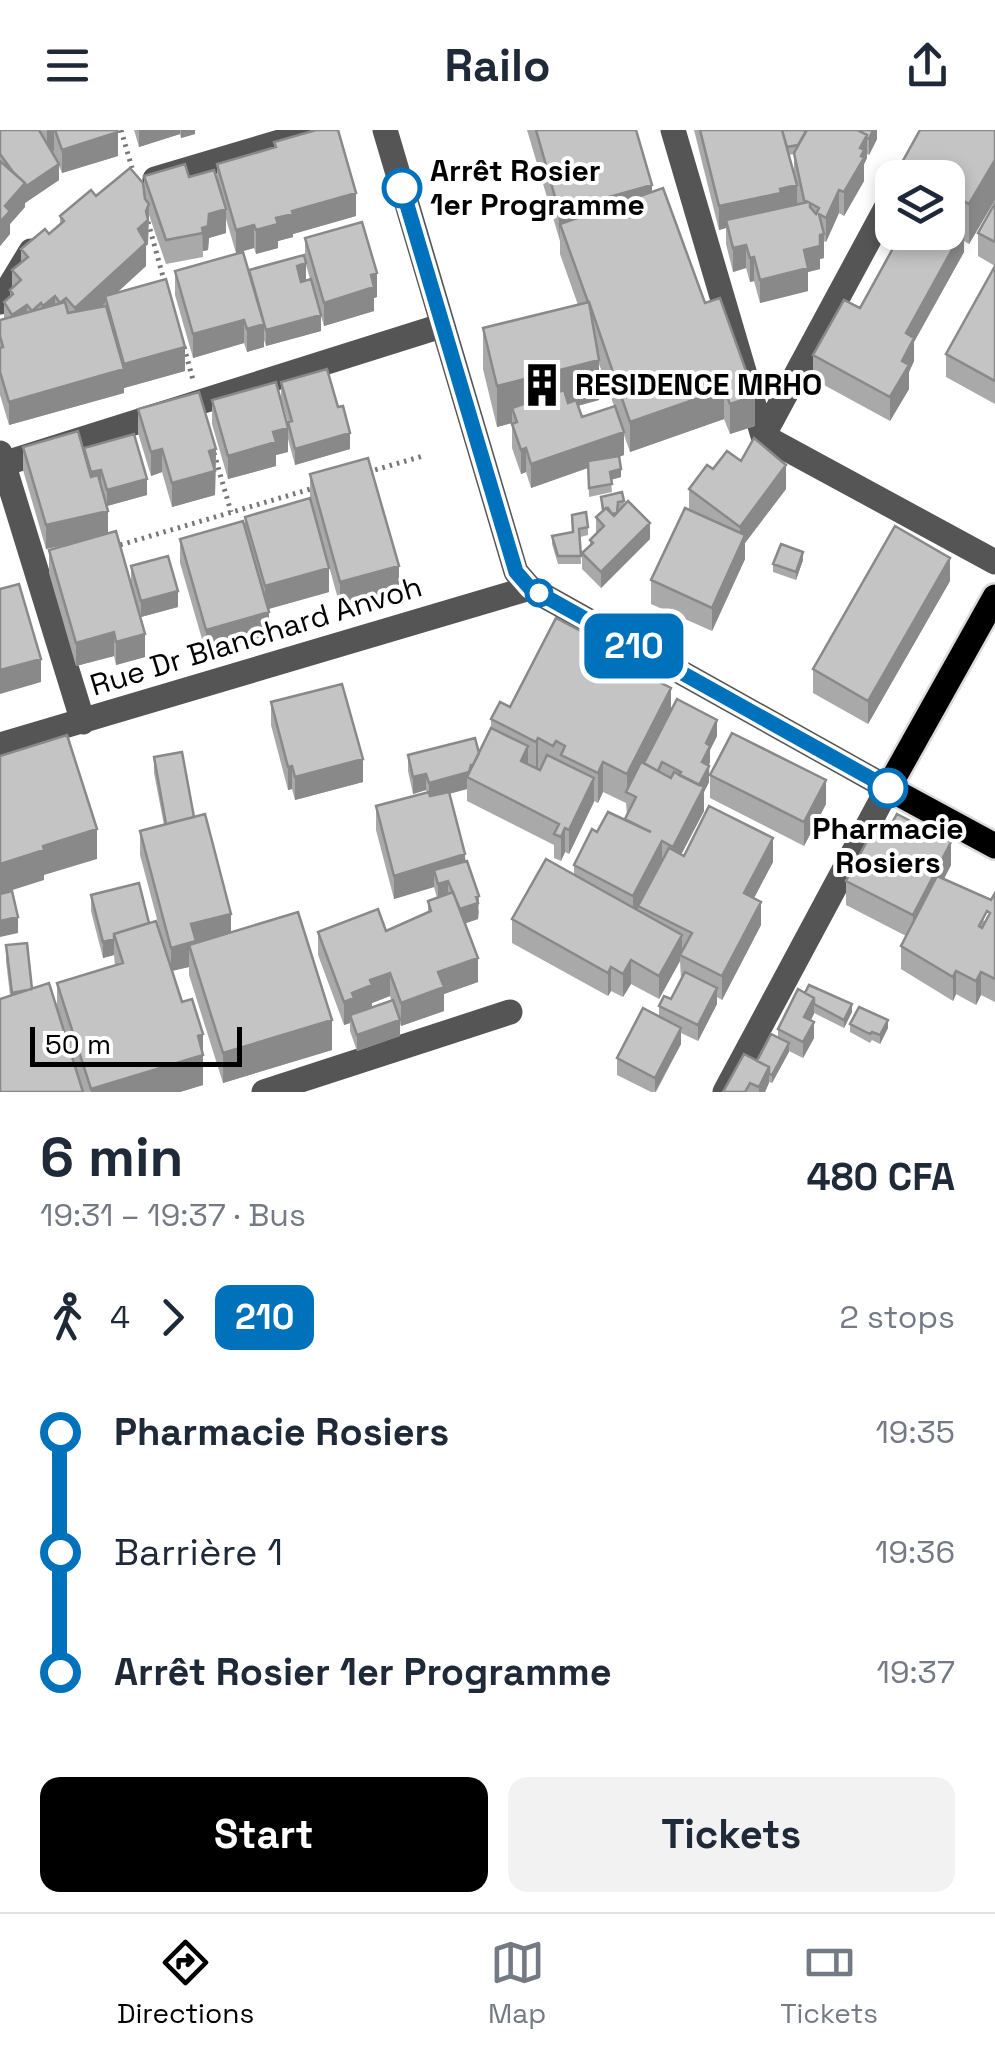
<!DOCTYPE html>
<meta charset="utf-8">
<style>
:root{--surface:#fff;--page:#f2f2f3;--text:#1f2937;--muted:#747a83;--line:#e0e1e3;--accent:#000}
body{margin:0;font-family:"Space Grotesk",sans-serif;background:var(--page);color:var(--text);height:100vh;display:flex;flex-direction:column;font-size:38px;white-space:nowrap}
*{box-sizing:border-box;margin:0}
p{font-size:32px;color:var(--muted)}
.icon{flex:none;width:55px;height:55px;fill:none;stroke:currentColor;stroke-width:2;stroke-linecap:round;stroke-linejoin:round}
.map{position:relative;height:962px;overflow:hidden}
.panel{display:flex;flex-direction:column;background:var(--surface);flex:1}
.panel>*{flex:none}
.badge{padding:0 20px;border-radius:15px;font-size:35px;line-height:65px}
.tools{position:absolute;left:875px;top:30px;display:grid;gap:20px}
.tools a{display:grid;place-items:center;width:90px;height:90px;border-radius:20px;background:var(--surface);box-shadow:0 5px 15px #0003;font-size:50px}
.scale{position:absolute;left:30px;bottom:25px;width:212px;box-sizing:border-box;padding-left:10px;border:5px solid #000;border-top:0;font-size:28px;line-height:35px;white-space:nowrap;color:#000;-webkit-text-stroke:8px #fff;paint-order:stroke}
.map>.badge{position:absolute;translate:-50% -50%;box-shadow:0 0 0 5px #fff}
.legs{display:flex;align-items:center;gap:15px;height:110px;padding:0 40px;font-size:32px}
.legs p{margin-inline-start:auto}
.head{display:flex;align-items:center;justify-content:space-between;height:170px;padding:0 40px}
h1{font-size:55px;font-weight:800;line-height:75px}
.primary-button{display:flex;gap:20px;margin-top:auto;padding:20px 40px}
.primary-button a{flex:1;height:115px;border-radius:20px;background:var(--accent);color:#fff;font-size:40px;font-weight:800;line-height:115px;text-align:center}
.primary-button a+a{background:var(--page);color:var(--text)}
ul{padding:0 40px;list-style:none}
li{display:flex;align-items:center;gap:35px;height:120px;font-size:38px}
li i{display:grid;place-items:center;width:15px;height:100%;margin:0 12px;background:currentColor}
li i::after{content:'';width:25px;height:25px;margin:-12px;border:8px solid;border-radius:50%;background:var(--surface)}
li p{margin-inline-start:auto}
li:first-child i{background:linear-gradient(#0000 50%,currentColor 0)}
li:last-child i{background:linear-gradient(currentColor 50%,#0000 0)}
header{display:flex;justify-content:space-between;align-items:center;height:130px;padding:0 40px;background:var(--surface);font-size:45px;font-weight:800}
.menu{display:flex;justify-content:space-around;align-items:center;height:140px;border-top:2px solid var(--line);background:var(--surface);font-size:28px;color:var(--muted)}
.menu a{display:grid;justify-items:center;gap:5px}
.menu .active{color:var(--accent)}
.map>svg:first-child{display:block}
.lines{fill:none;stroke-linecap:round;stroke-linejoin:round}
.major-casing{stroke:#dbdbdb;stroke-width:30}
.path{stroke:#777;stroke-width:5;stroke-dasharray:2.5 5;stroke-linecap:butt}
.minor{stroke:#555;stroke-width:25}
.major{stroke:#000;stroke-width:25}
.wall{fill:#a9a9a9;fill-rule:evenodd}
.shaded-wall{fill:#898989}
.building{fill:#c4c4c4;stroke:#898989;stroke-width:2.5;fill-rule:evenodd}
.line-1-casing{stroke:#fff;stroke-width:22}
.line-1{stroke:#0072bc;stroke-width:15}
.stop-1-dot{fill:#fff;stroke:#0072bc;stroke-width:5}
.labels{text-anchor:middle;stroke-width:8;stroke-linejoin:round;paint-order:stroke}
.stop-label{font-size:30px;font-weight:bold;fill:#000;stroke:#fff;text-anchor:start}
.poi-label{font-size:30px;font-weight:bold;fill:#000;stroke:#fff;text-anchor:start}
.street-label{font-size:30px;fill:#000;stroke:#fff}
</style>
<header><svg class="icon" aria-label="menu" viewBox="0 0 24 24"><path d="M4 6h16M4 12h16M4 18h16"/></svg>Railo<svg class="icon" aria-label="share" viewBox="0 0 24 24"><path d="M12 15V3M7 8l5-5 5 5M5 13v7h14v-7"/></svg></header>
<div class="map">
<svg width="995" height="962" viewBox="0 0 995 962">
<rect width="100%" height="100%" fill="#fff"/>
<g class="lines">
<g class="major-casing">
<path id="major" d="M995 467 888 658 995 716"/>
</g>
<path class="path" d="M121 0 132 38
M148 92 165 154
M184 217 193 250
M214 323 231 382
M368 342 423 326
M113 417 314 358"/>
<path class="minor" d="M385 0 516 442 530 458 888 658 725 962
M673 0 763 306 995 432
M155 49 320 0
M0 172 31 121
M763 306 892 67
M0 323 83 592
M3 334 441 196
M0 615 530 458
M264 962 510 882"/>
<use href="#major" class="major"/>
</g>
<path class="wall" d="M0 0H117L118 26 62 43 59 36V50L25 73V77L10 94V104L0 116Z
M134 0H195V4L181 8 180 4 139 17Z
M527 0H636L652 62 705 173 755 296 730 304 724 289 630 322 624 305V325L619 327 621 347 611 350 612 362 589 367 588 338 531 358 526 342 521 344 512 318V293L497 297 483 239V198L578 175 560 124V111ZM599 234 614 276 582 287 578 276 599 270Z
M694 0H805V3L877 0V9L869 25 867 24V28L864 34V51L844 86 839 83 826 112 824 111V128L820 129V139L808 142V161L760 173 754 151 750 152 746 138 733 142 726 114V98L719 100ZM794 24V44L789 25Z
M995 0V70L969 114 964 111V122L914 212V231L909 242V259L890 291 813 249V225L860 178 948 102V48H900V36Z
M274 12 356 86 293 104V107L278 111V118L256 124 254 118 236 123 226 89V103L209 108 208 120 203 121V127L166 134 149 85 148 114 146 116V136L116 163 185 241 124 258V254V263L9 295 0 265V190H4V172L10 166V160L12 158V140L21 133V119L49 104 60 95V86L96 66 144 61V46L217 48V34L274 18Z
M995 73V136L978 126V103Z
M305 108 377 167 374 168V181L324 196 321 186V201L266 216 264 210V217L247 222 244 213 193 228 175 165V141L249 140 305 130ZM306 135 310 149 301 151 306 150Z
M995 136V274L946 247V224Z
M281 252 350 319 295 335 288 309V322L276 325V336L228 349 212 294V270L288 298V292L281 268Z
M138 279 216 319 215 365 172 377 162 342 151 346 138 303Z
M23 317 84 324V318L147 365 107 376 108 403 145 527 116 535 114 526 76 536 49 443V420L78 412 46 419 23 340Z
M741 331 786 359 745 413V429L712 501 651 474V450L689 380V359L713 339Z
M310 344 399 460 340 476 310 368Z
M601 367 624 371V376L650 409 601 458 582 439V423L590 416V410L596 403V387L602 382Z
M572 385 588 397V405L580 407 581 434H558L552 414V406L572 402Z
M245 387 329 462 268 479 269 505 206 523 180 433V409L245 398Z
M803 430 796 450 773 442V434Z
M131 436 178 477 141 487 131 453Z
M950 451 868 594 813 563V539Z
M592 522 671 580 717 606 710 620 709 652 704 662V681L681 725 773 732 754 768 761 795 722 870 717 867V874L698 911 681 903V914L656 962H651L617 945V928L659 886V876L671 869 681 849 680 831 659 869 631 854 623 867 611 861 608 866 512 813V789L574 744V735L597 702 625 690 627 685 626 673 603 662 598 673 594 671 569 724 565 722 561 731 554 728V715L467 671V659L449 664 479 782 478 789 465 793 478 852 444 864V881L401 896 400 894V906L357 921 350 901V893L344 895 318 825V802L386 801 428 782V771L437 768 434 757 394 769 376 700V676L427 663 426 660 413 664 408 641V625L479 623 491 598V589ZM390 866 391 870 372 877V873Z
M271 572 363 652 295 670 292 659 288 660 271 595Z
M154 627 194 687 231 802 332 920 223 953 189 845V837L172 841 203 955 180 962H0L10 865 6 831V815L32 859 57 880V853L115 836 114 825 103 828 91 781V765L149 793 166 823 140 725V701L164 695 154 643Z
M710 645 826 674 804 716 710 668Z
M951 735 944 749 991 770 995 763V872L981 865 976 875 956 864 953 871 901 839V816L906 806 846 775V751ZM987 781 990 783 985 791 982 790Z
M798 859 852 882 844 898 814 883 811 890 814 908 803 928 789 921 772 953 769 952 765 962H723L757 931 778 908V899Z
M850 894 888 898 880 914 872 910 870 913 850 902Z"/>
<path class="shaded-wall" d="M47 0H54V21L47 23Z
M139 0H180V4L139 17Z
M181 0H195V4L181 8Z
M873 0H877V9L869 25V9Z
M118 2V26L62 43V20Z
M867 5V28L864 34V51L844 86V62L860 18Z
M995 30V70L969 114V74Z
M59 34V50L25 73V77L10 94V104L0 116V92L5 76 25 53Z
M652 55V85L560 94 559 111V81Z
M797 55V78L726 90V98L719 100V76Z
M839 60V83L826 112V88Z
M356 63V86L293 104V107L278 111V118L256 124V100L292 81Z
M149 74 148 114 146 116V136L107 172 105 166V173L75 201V178L138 99Z
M226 79V103L209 108 208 120 203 121 202 98 209 84Z
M254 95V118L236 123V100Z
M964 98V122L914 212V231L909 242V259L890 291V267L902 231 906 203Z
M824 104V128L820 129V139L808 142V161L760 173V150L804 120 820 105Z
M746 115V138L733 142V118Z
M754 127V151L750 152V128Z
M306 133V150L297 152V136Z
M377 143V167L374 168V181L324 196V173L371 145Z
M55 166V190L43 200V176Z
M27 175V199L12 209V185Z
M321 185V201L266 216V200Z
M244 190V213L193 228V204Z
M264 194V217L247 222V199Z
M185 217V241L124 258V234Z
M599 230V270L517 292 512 278V293L497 297V256Z
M124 239V263L9 295V272Z
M724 259V289L630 322V292Z
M755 266V296L730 304V274Z
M288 298V322L276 325V336L228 349V326L273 302Z
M624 302V325L531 358V334Z
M350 303V319L295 335V319Z
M526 318V342L521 344V320Z
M162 319V342L151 346V322Z
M216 319 215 365 172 377V353L209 321Z
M786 335V359L745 413V429L712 501V478L740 417V397Z
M621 339V347L610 350V342Z
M101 340V356L91 359V342Z
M147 349V365L107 376V360Z
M108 381V405L46 419V395Z
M650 393V409L601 458V442Z
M803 422V430L796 450V442Z
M950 428V451L868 594V571Z
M399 436V460L340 476V452Z
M329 438V462L265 480V456Z
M178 461V477L141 487V471Z
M269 482V505L206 523V500Z
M114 502V526L76 536V513Z
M145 504V527L116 535V512Z
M592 507V537L586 519Z
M41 529V552L0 564V540Z
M671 558V588L627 662V644Z
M717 590V606L710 620V632L702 648V632L706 613Z
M538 608V638L536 642V612Z
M528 616V640L521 631Z
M480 627 467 647V659L429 669V653Z
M363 629V652L295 670V647Z
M603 632V662L598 673V643Z
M292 636V659L288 660V637Z
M709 636V652L704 662V681L673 740V717L698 657Z
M426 644V660L413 664V647Z
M594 648V672L569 724V700Z
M826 650V674L804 716V692Z
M565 698V722L561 731V707Z
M97 699V729L44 745V750L0 764V734L43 716Z
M773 708V732L744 787V763Z
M662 711V734L638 776V780L633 789V766Z
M951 712V735L913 809V785Z
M465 724V747L448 753V767L438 770V754L434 740V757L394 769V746Z
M479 766 478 789 458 796V780Z
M761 772V795L722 870V846Z
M231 784V807L189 815V837L171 841V818L191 794Z
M18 787V803L0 807V791Z
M682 805V826L680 825V831L659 869V846Z
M114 809V825L103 828V812Z
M478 828V852L444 864V881L401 896V873L438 842Z
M631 830V854L623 867V844Z
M611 837V861L608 866V843Z
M956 841V864L953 871V847Z
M981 842V865L976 875V851Z
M390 843V866L372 873V879L350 885V893L344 895V872L352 863 370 850Z
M717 858V874L698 911V895Z
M814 868V884L804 903V887Z
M852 874V882L844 898V890Z
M332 890V920L223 953V923Z
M400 890V906L357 921V905Z
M888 890V898L880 914V905Z
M814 892V908L803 928V912Z
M681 898V914L655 962V948Z
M203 904V955L180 962H91V959Z
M789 913V922L772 953V945Z
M769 937V953L765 962H759V957Z"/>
<path class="building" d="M0 0H39L59 34 25 57V53L13 42 0 24Z
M55 0H117L118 2 62 20Z
M316 0H338L356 63 292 81 293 84 276 88 278 94 256 100 254 95 236 100 217 34 276 17 274 12Z
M536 0H636L652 55 559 81Z
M700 0H782L797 55 780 59 781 63 719 76Z
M782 0H805V3L798 15 787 17Z
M807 0H857L867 5 860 18 864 20 861 26 864 28 844 62 839 60 826 88 819 84 824 104 820 105V116L804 120 808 138 760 150 754 127 750 128 746 115 733 118 726 90 808 72 804 70 794 23ZM810 73 819 78 816 84 810 77Z
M857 0H873L869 9 866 7 867 5Z
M920 0H995V30L969 74 948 62V48H922L900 36Z
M0 31 25 53 5 76 10 81 0 92Z
M185 34 189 47 214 40 226 79 209 84 208 96 202 98 203 103 166 110 144 46Z
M130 38 143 53 145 69 149 74 146 81 148 90 138 99 146 113 75 178 66 168 60 173 55 166 43 176 41 173 32 181 27 175 12 185 4 172 13 164 10 160 21 150 12 140 28 127 21 119 45 99 49 104 64 91 60 86 91 60 96 66Z
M663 58 705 173 720 168 755 266 730 274 724 259 630 292 589 172H588L560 94Z
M995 73V112L978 103Z
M948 89 964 98 906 203 914 208 902 231 909 235 890 267 813 225 844 170 860 178 902 102H948Z
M362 92 377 143 371 145 374 157 324 173 305 108Z
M243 122 264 194 247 199 244 190 193 204 175 141Z
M304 125 306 133 297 136 301 152 311 149 321 185 266 200 249 140Z
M995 136V251L946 224Z
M166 149 185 217 124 234 105 166Z
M65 172 68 183 106 176 124 239 9 272 0 242V218L3 217 0 206V190Z
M589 172 599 230 497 256 483 198Z
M327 239 338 277 343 276 350 303 295 319 288 292 292 291 281 252Z
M276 252 288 298 273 302 276 312 228 326 212 270Z
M564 260 568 273 576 270 582 287 615 276 624 302 531 334 526 318 521 320 512 294 517 292 512 278Z
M199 262 216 319 209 321 215 341 172 353 162 319 151 322 138 279Z
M78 301 91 347 98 345 108 381 46 395 23 317Z
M134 304 147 349 107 360 101 340 91 342 84 318Z
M754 308 786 335 740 397 689 359 707 335 713 339 727 321 741 331Z
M619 326 621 339 610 342 612 354 589 358 588 331Z
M368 328 399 436 340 452 310 344Z
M622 362 624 371 618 372 617 383 612 384 608 378 603 379 601 367Z
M310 368 329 438 265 456 245 387Z
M628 371 650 393 601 442 582 423 593 413 590 410 604 396 596 387 606 378 614 386Z
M685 378 745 405 712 478 651 450Z
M586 382 588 397 579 399 581 426H558L552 406 573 402 572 385Z
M243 391 269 482 206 500 180 409Z
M895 396 950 428 868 571 813 539Z
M116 401 145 504 116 512 114 502 76 513 49 420Z
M781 414 803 422 796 442 773 434Z
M168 426 178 461 141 471 131 436Z
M19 454 41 529 0 540V459Z
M556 488 592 507 586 519 608 531 610 527 671 558 627 644 603 632 598 643 561 625 565 616 556 611 553 616 538 608 536 612 491 589 500 572 510 577Z
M342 554 363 629 295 647 292 636 288 637 271 572Z
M677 569 717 590 706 613 710 616 702 632 709 636 699 655 679 645 681 642 662 632 658 641 644 633Z
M491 598 528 616 521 631 540 640 547 625 594 648 569 700 565 698 561 707 554 704 559 694 467 647Z
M732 603 826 650 804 692 710 645Z
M67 605 97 699 43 716 44 720 0 734V626Z
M475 608 479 623 473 635H471L469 642 429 653 426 644 413 647 408 625Z
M182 622 194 687 166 694 154 627Z
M641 632 671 648 674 642 704 657 673 717 662 711 633 766 574 735 592 699 597 702 608 682 651 702 625 689 636 667 626 662Z
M429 662 430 666 449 662 465 724 394 746 376 676Z
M709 676 773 708 744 763 761 772 722 846 680 825 692 803 638 776 669 718 684 726Z
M205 684 231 784 191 794 196 811 171 818 140 701Z
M897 684 951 712 913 785 846 751 876 694 888 700Z
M546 729 682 805 659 846 631 830 623 844 611 837 608 843 512 789Z
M467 731 479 766 476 767 478 773 460 779 448 751 438 754 434 740Z
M937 746 991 770 995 763V849L981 842 976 851 956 841 953 847 901 816ZM987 781 990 783 982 798 979 796Z
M139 753 149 793 114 804V809L103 812 91 765Z
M12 761 18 787 0 791V764Z
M453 762 478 828 438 842 444 857 401 873 390 843 370 850 372 855 352 863 354 868 344 872 318 802 378 779 386 801 431 781 428 771Z
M298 782 332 890 223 923 189 815Z
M156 791 182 872 192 869 203 904 198 906 203 925 91 959 57 853 123 833 114 804Z
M27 813 32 859 12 863 6 815Z
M685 842 717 858 698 895 659 876 664 866 671 869Z
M49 853 83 962H0V869Z
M809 855 852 874 844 890 814 874V868L805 863Z
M798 859 814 868 804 887 814 892 803 912 778 899Z
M393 870 400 890 357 905 350 885Z
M859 877 888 890 880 905 872 902 870 904 850 894Z
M643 878 681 898 655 948 617 928Z
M771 904 789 913 772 945 769 944V937L757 931Z
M744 924 769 937 759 957 750 953 745 962H723Z"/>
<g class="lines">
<g class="line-1-casing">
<path id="line-1" d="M402 58 516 442 530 458 888 658"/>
</g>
<use href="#line-1" class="line-1"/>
</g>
<defs>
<g id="building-bare" transform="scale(3.45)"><path d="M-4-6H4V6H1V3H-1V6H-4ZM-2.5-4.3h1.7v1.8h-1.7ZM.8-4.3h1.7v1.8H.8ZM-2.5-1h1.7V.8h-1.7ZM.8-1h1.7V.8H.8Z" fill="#000" stroke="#fff" stroke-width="2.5" paint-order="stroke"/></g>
</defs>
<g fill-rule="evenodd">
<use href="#building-bare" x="542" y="255"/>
</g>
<g class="stop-1-dot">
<circle cx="402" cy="58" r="18"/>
<circle cx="539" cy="463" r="12"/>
<circle cx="888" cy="658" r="18"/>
</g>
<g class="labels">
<g class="stop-label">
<text x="430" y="51">Arrêt Rosier<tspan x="430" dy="34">1er Programme</tspan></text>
<text x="888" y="709" text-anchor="middle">Pharmacie<tspan x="888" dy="34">Rosiers</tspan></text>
</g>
<g class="poi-label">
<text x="575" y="265">RESIDENCE MRHO</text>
</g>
<g class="street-label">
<text transform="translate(256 506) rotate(-17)" y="10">Rue Dr Blanchard Anvoh</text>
</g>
</g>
</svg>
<div class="tools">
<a><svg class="icon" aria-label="layers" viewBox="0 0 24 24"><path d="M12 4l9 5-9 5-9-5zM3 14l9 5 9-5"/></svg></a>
</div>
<div class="scale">50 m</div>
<b class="badge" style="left:634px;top:516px;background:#0072bc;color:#fff">210</b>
</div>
<section class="panel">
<div class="head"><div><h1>6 min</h1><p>19:31 – 19:37 · Bus</p></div><b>480 CFA</b></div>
<div class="legs"><svg class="icon" aria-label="walk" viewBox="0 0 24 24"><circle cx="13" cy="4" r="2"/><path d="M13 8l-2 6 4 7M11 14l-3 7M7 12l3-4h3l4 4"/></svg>4<svg class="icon" aria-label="forward" viewBox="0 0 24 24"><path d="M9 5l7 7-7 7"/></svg><b class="badge" style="background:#0072bc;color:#fff">210</b><p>2 stops</p></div>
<ul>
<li><i style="color:#0072bc"></i><b>Pharmacie Rosiers</b><p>19:35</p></li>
<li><i style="color:#0072bc"></i><span>Barrière 1</span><p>19:36</p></li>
<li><i style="color:#0072bc"></i><b>Arrêt Rosier 1er Programme</b><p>19:37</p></li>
</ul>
<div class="primary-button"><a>Start</a><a>Tickets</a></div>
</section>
<nav class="menu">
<a class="active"><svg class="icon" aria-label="directions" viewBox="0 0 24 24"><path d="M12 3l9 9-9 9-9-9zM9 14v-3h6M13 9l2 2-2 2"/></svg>Directions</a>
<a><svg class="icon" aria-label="map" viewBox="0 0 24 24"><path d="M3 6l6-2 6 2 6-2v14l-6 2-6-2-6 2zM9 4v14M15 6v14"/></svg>Map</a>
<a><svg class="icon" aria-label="tickets" viewBox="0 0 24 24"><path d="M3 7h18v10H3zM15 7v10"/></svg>Tickets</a>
</nav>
